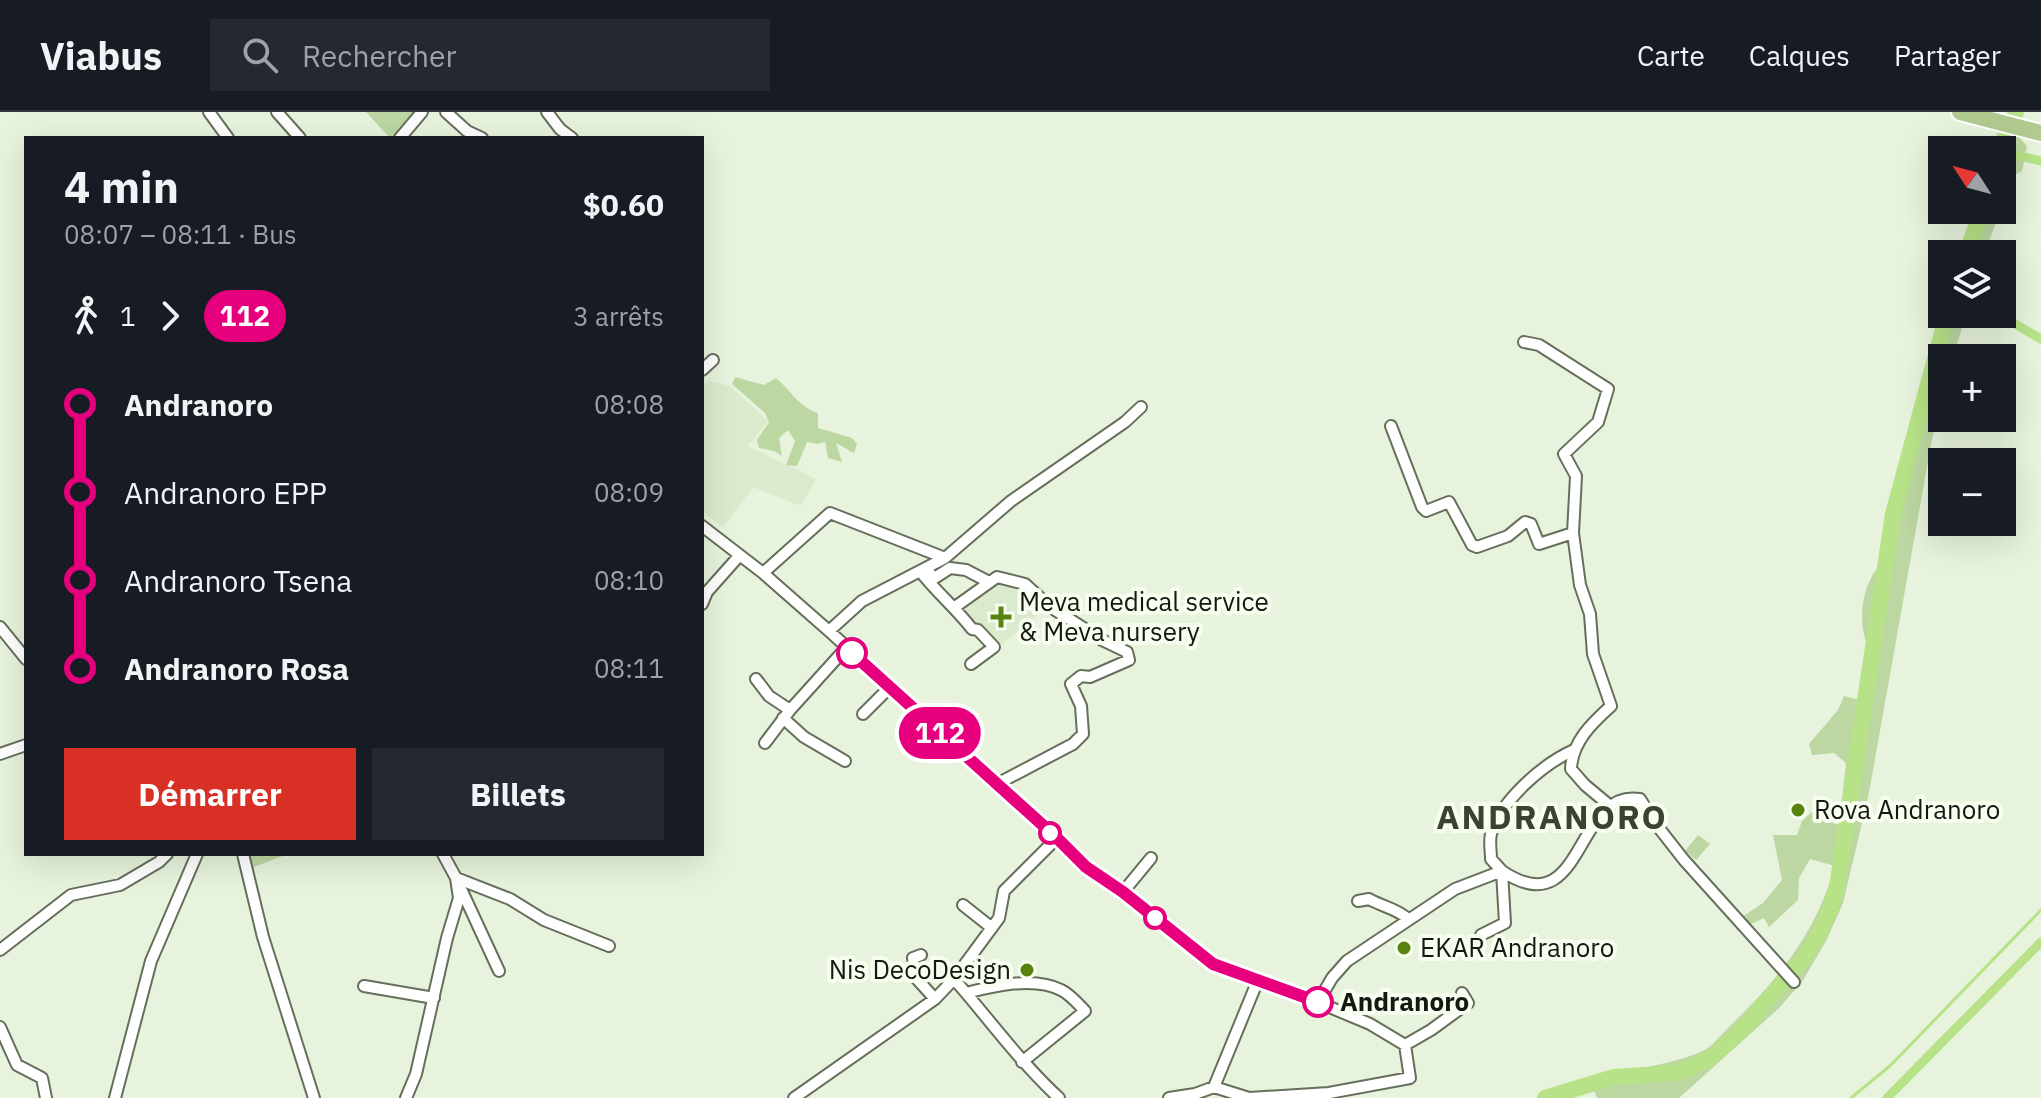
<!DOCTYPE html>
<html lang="fr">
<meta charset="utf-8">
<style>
:root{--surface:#171b24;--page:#242831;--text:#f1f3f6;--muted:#9ea1a6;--line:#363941;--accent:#d93025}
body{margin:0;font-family:"IBM Plex Sans",sans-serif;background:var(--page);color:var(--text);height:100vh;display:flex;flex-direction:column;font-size:30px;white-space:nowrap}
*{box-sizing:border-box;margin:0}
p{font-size:26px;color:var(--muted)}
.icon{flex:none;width:44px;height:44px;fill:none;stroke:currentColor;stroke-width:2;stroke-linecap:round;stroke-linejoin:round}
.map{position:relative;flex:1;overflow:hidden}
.panel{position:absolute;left:24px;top:24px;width:680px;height:720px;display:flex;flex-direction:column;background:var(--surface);border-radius:0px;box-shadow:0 8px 32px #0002}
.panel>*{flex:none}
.badge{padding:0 16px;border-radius:26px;font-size:28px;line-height:52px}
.needle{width:52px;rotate:306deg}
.buttons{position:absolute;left:1928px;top:24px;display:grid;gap:16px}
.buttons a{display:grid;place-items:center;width:88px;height:88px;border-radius:0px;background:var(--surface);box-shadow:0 8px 32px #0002;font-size:40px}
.map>.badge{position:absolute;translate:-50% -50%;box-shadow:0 0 0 4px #fff}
.legs{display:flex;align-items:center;gap:12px;height:88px;padding:0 40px;font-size:26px}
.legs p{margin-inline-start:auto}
.overview{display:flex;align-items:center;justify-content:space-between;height:136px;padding:0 40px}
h1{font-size:44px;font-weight:700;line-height:60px}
.action{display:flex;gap:16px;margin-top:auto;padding:16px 40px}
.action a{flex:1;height:92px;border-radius:0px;background:var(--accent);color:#fff;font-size:32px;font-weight:700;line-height:92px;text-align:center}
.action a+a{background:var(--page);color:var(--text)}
ul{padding:0 40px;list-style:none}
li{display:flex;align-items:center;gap:28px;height:88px;font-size:30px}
li i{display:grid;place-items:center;width:12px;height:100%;margin:0 10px;background:currentColor}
li i::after{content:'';width:20px;height:20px;margin:-10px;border:6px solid;border-radius:50%;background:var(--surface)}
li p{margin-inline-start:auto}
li:first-child i{background:linear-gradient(#0000 50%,currentColor 0)}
li:last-child i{background:linear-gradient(currentColor 50%,#0000 0)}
header{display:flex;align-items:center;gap:48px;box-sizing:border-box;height:112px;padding:0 40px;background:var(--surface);border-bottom:2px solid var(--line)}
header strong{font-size:38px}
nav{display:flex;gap:44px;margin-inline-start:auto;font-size:28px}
.search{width:560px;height:72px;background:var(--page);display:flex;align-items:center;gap:20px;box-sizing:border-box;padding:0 28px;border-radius:0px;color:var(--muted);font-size:30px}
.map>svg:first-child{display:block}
.built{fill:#dbeacc}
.green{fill:#bcd7a2}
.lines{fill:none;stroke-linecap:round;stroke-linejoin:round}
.stream{stroke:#b7e287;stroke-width:3}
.canal{stroke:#b7e287;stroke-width:9}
.river{stroke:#b7e287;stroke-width:16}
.street-casing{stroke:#656f5b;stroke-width:14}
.primary-casing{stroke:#fff;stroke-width:20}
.street{stroke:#fff;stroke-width:10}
.primary{stroke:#b0ca90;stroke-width:16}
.line-1-casing{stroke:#fff;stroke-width:18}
.line-1{stroke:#e6007e;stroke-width:12}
.poi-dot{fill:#57830e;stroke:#f7fef0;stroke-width:3}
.stop-1-dot{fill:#fff;stroke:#e6007e;stroke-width:4}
.labels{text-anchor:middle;stroke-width:8;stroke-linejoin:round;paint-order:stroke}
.poi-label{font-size:26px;fill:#141810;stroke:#f7fef0;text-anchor:start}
.stop-label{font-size:26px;font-weight:bold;fill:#141810;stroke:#f7fef0;text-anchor:start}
.district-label{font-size:34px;font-weight:bold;letter-spacing:2px;fill:#394330;stroke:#f7fef0}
</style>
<header>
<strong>Viabus</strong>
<div class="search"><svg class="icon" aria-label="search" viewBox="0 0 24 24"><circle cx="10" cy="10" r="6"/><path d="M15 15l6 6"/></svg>Rechercher</div>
<nav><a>Carte</a><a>Calques</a><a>Partager</a></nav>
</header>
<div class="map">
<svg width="2041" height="986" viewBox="0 0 2041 986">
<rect width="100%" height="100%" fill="#e7f3dc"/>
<path class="built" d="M709 269 730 274 768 309 748 334 816 367 801 394 753 375 723 416 702 398V274Z
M996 469 1024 476 1046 497 998 535 974 514 959 495 991 476Z"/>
<path class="green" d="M366 0H423L400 26H390Z
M1997 21 2019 25 2027 34 2022 59 2015 63 2002 94V38H1994Z
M1978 98H2001L1984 142H1965Z
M1947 202H1966L1953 246H1942V289L1932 327 1868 686 1843 791 1827 827 1802 870 1778 897 1679 986H1597L1589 967 1593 963C1630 958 1666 954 1701 940 1713 935 1723 920 1733 911 1780 865 1817 819 1835 754L1810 747 1799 766 1798 788 1769 815 1764 806 1749 813 1742 805 1763 791 1782 768 1773 723H1797L1802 709 1813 699 1825 708 1839 713 1846 651 1834 641 1812 643 1809 632 1838 598 1844 584 1860 588 1870 538C1856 514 1861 472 1881 452L1911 323Z
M735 265 764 273 776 266C790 278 801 297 818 301V316L852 326 857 332 854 341 836 331 842 350 828 346 825 330 817 332 807 330 797 354 786 353 795 329 788 318 779 326 782 344 774 339 759 336 757 328 769 310 765 301 732 272Z
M1698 723 1710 732 1696 748 1685 739Z
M247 742H285V743L249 757Z"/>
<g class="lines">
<path class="stream" d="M1851 986 1891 953 2041 798"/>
<path class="canal" d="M2002 40 2041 49
M2003 205 2041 227
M1887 986 2041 830"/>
<path class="river" d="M2002 38 2016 0
M1966 142 1982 98
M1545 986 1614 965 1677 961 1708 948 1740 920 1808 841 1827 806 1837 775 1893 402 1947 202"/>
<g class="street-casing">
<path id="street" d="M209 0 228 26
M277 0 300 26
M446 0 467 19 482 26
M547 0 560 17 572 26
M400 26 422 0
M1524 230 1539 233 1608 277 1598 310 1564 342 1576 364 1573 421 1580 473 1590 502 1593 542 1611 594C1592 611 1572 630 1571 657L1585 673 1609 693
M702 258 713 248
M1391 314 1422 395 1426 399 1449 390 1472 433 1477 435 1508 424 1525 410 1531 412 1539 432 1573 421
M702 414 763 461 829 519 1057 726 1086 755 1123 780 1213 852 1327 894 1370 912 1405 933 1431 918 1468 891 1462 881
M920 459C936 480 956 496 972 517L978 518 994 535 971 552
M926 460 930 461 933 467 950 456 966 458 989 470
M763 461 830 401 945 446
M702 492 707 480 739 444
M955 495 997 465 1025 472 1049 494 1102 528 1127 540 1129 548 1090 565 1081 564 1071 572 1081 594 1083 622 1073 632 997 672
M0 515 26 547
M829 519 862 489 945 446 1011 389 1125 310 1141 295
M756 567 769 584 790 598
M863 602 890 575
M783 606 804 625 845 649
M765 631 790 598 846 536
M0 642 26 633
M243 742 263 825 314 986
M456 766 510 787 544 808 609 834
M462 779 499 859
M1123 780 1151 746
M1358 789 1369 787C1383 795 1396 796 1408 807
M963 793 992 816
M1481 823 1505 811 1502 759 1491 747C1491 739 1489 729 1491 722 1501 688 1543 652 1574 638
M0 838 71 783 120 773 159 750 167 742
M921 843 913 846 916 866 935 887
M954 867C989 907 1020 950 1059 986
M364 874 434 886
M966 881C993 874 1034 864 1061 878 1070 882 1078 892 1085 899L1022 950
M1318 890 1332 866 1347 849 1455 777 1502 759C1585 815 1574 676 1640 687L1655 711 1684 748 1794 870
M0 915 17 953 42 966 46 986
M1214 975 1258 868
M115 986 151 849 197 742
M406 986 416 962 447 826 459 786 456 766 443 742
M794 986 935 887 954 867 999 806 1004 779 1057 726
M1169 986 1195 982 1214 975 1249 986 1329 981 1410 966 1405 933"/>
</g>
<g class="primary-casing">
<path id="primary" d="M1960 0 2041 21"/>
</g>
<use href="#street" class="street"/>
<use href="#primary" class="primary"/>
</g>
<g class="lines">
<g class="line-1-casing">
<path id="line-1" d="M852 541 1057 726 1086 755 1123 780 1213 852 1318 890"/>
</g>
<use href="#line-1" class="line-1"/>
</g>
<g class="poi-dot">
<path d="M997 493h8v8h8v8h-8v8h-8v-8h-8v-8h8z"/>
<circle cx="1798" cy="698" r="8"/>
<circle cx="1404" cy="836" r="8"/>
<circle cx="1027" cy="858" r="8"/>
</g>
<g class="stop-1-dot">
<circle cx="852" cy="541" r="14"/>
<circle cx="1050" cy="721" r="10"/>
<circle cx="1155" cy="806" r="10"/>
<circle cx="1318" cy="890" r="14"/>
</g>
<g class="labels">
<g class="poi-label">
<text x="1019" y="499">Meva medical service<tspan x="1019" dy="30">&amp; Meva nursery</tspan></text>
<text x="1814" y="707">Rova Andranoro</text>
<text x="1420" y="845">EKAR Andranoro</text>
<text x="1011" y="867" text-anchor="end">Nis DecoDesign</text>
</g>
<g class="stop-label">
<text x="1340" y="899">Andranoro</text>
</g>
<g class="district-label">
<text x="1552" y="717">ANDRANORO</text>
</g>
</g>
</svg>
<div class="buttons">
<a><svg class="needle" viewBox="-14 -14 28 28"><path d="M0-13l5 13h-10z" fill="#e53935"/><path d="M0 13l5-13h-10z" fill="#9ea1a6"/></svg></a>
<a><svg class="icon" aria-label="layers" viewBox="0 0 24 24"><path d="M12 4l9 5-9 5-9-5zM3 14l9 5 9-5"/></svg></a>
<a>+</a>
<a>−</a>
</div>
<b class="badge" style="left:940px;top:621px;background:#e6007e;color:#fff">112</b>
<section class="panel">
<div class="overview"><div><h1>4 min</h1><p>08:07 – 08:11 · Bus</p></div><b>$0.60</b></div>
<div class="legs"><svg class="icon" aria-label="walk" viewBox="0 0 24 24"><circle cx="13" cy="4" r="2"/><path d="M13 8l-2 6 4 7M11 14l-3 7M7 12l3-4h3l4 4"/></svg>1<svg class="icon" aria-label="forward" viewBox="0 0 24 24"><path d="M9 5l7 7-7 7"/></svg><b class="badge" style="background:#e6007e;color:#fff">112</b><p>3 arrêts</p></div>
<ul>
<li><i style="color:#e6007e"></i><b>Andranoro</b><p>08:08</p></li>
<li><i style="color:#e6007e"></i><span>Andranoro EPP</span><p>08:09</p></li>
<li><i style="color:#e6007e"></i><span>Andranoro Tsena</span><p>08:10</p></li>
<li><i style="color:#e6007e"></i><b>Andranoro Rosa</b><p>08:11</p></li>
</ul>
<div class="action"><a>Démarrer</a><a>Billets</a></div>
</section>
</div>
